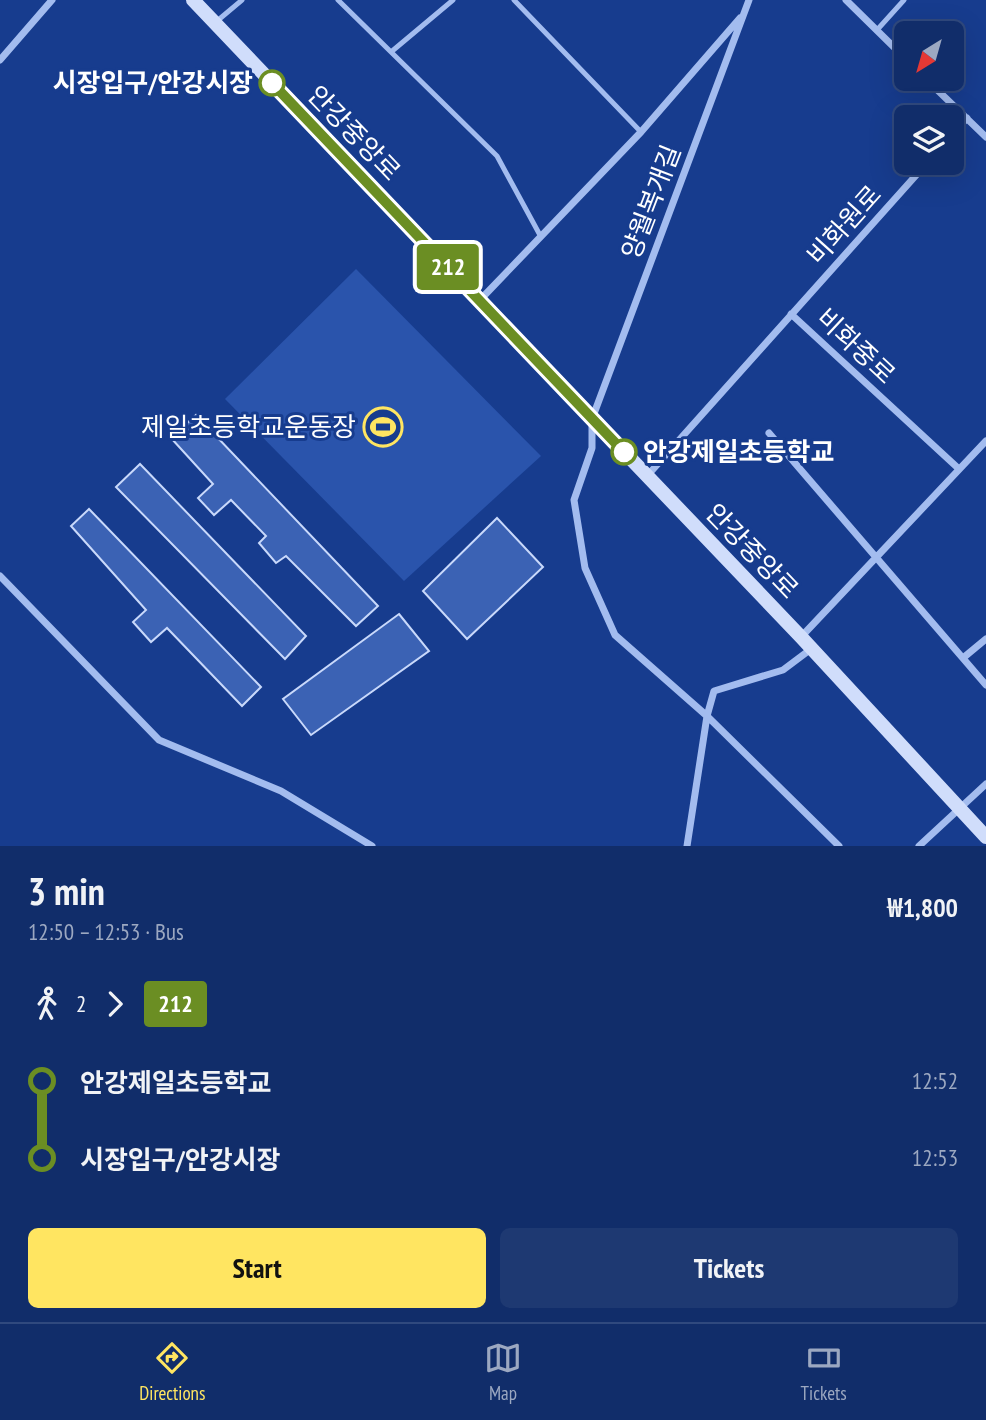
<!DOCTYPE html>
<meta charset="utf-8">
<style>
:root{--surface:#112d6a;--page:#1e3972;--text:#f1f3f6;--muted:#9ca8c1;--line:#30497e;--accent:#ffe561}
body{margin:0;font-family:"PT Sans Narrow","Noto Sans KR",sans-serif;background:var(--page);color:var(--text);height:100vh;display:flex;flex-direction:column;font-size:26px;white-space:nowrap}
*{box-sizing:border-box;margin:0}
p{font-size:23px;color:var(--muted)}
.icon{flex:none;width:38px;height:38px;fill:none;stroke:currentColor;stroke-width:2;stroke-linecap:round;stroke-linejoin:round}
.map{position:relative;height:846px;overflow:hidden}
.sheet{display:flex;flex-direction:column;background:var(--surface);flex:1}
.sheet>*{flex:none}
.badge{padding:0 14px;border-radius:5px;font-size:24px;line-height:46px}
.needle{width:46px;rotate:217deg}
.fabs{position:absolute;left:894px;top:21px;display:grid;gap:14px}
.fabs a{display:grid;place-items:center;width:70px;height:70px;border-radius:10px;background:var(--surface);box-shadow:0 7px 28px #0002,0 0 0 2px var(--line);font-size:35px}
.map>.badge{position:absolute;translate:-50% -50%;box-shadow:0 0 0 4px #fff}
.legs{display:flex;align-items:center;gap:10px;height:77px;padding:0 28px;font-size:23px}
.legs p{margin-inline-start:auto}
.overview{display:flex;align-items:center;justify-content:space-between;height:119px;padding:0 28px}
h1{font-size:38px;font-weight:700;line-height:52px}
.primary-button{display:flex;gap:14px;margin-top:auto;padding:14px 28px}
.primary-button a{flex:1;height:80px;border-radius:10px;background:var(--accent);color:#111;font-size:28px;font-weight:700;line-height:80px;text-align:center}
.primary-button a+a{background:var(--page);color:var(--text)}
ul{padding:0 28px;list-style:none}
li{display:flex;align-items:center;gap:24px;height:77px;font-size:26px}
li i{display:grid;place-items:center;width:10px;height:100%;margin:0 9px;background:currentColor}
li i::after{content:'';width:18px;height:18px;margin:-9px;border:5px solid;border-radius:50%;background:var(--surface)}
li p{margin-inline-start:auto}
li:first-child i{background:linear-gradient(#0000 50%,currentColor 0)}
li:last-child i{background:linear-gradient(currentColor 50%,#0000 0)}
.menu{display:flex;justify-content:space-around;align-items:center;height:98px;border-top:2px solid var(--line);background:var(--surface);font-size:19px;color:var(--muted)}
.menu a{display:grid;justify-items:center;gap:4px}
.menu .current{color:var(--accent)}
.map>svg:first-child{display:block}
.green{fill:#2a54ac}
.building{fill:#3b62b4;stroke:#c9d9fb;stroke-width:2}
.lines{fill:none;stroke-linecap:round;stroke-linejoin:round}
.lane{stroke:#a3bcef;stroke-width:5}
.street{stroke:#a3bcef;stroke-width:7}
.secondary{stroke:#d0ddfb;stroke-width:14}
.line-1-casing{stroke:#fff;stroke-width:16}
.line-1{stroke:#6b8e23;stroke-width:10}
.stop-1-dot{fill:#fff;stroke:#6b8e23;stroke-width:3.5}
.labels{text-anchor:middle;stroke-width:6;stroke-linejoin:round;paint-order:stroke}
.stop-label{font-size:26px;font-weight:bold;fill:#fff;stroke:#173c8e;text-anchor:end}
.street-label{font-size:26px;fill:#fff;stroke:#173c8e}
.poi-label{font-size:26px;fill:#fff;stroke:#173c8e;text-anchor:end}
</style>
<div class="map">
<svg width="986" height="846" viewBox="0 0 986 846">
<rect width="100%" height="100%" fill="#173c8e"/>
<path class="green" d="M356 269 541 456 404 581 225 399Z"/>
<path class="building" d="M196 415 378 606 356 626 286 556 276 563 259 543 266 536 231 500 214 515 198 498 213 484 171 438Z
M140 464 306 636 285 659 116 487Z
M89 509 261 687 242 706 167 628 151 642 133 622 146 610 71 526Z
M497 518 543 567 467 639 423 591Z
M399 614 429 651 311 735 283 699Z"/>
<g class="lines">
<path class="lane" d="M338 0 497 156 541 237
M514 0 641 132
M217 21 242 0
M877 30 904 0
M391 52 453 0"/>
<path class="street" d="M749 0 592 419V448L574 500 585 568 615 635 707 716 839 846
M846 0 906 59
M0 60 52 0
M926 79 986 137
M952 135 967 118
M480 300 641 132 740 18
M791 314 959 469
M769 433 986 685
M647 476 927 163
M0 576 159 740 281 791 372 846
M801 637 986 441
M963 658 986 639
M687 846 707 716 714 691 783 670 811 649
M919 846 986 784"/>
<path class="secondary" d="M193 0 801 637 986 837"/>
</g>
<g class="lines">
<g class="line-1-casing">
<path id="line-1" d="M272 83 624 452"/>
</g>
<use href="#line-1" class="line-1"/>
</g>
<defs>
<g id="stadium-ring" transform="scale(2.0125)"><circle r="9.5" fill="#173c8e" stroke="#ffe561" stroke-width="1.5"/><path d="M0-5a6.5 5 0 1 0 0 10a6.5 5 0 1 0 0-10ZM-3.5-1.8h7v3.6h-7Z" fill="#ffe561"/></g>
</defs>
<g fill-rule="evenodd">
<use href="#stadium-ring" x="383" y="427"/>
</g>
<g class="stop-1-dot">
<circle cx="272" cy="83" r="12"/>
<circle cx="624" cy="452" r="12"/>
</g>
<g class="labels">
<g class="stop-label">
<text x="253" y="92">시장입구/안강시장</text>
<text x="643" y="461" text-anchor="start">안강제일초등학교</text>
</g>
<g class="street-label">
<text transform="translate(354 133) rotate(46)" y="9">안강중앙로</text>
<text transform="translate(651 202) rotate(-69)" y="9">양월복개길</text>
<text transform="translate(844 225) rotate(-48)" y="9">비화원로</text>
<text transform="translate(856 346) rotate(43)" y="9">비화중로</text>
<text transform="translate(752 551) rotate(46)" y="9">안강중앙로</text>
</g>
<g class="poi-label">
<text x="356" y="436">제일초등학교운동장</text>
</g>
</g>
</svg>
<div class="fabs">
<a><svg class="needle" viewBox="-14 -14 28 28"><path d="M0-13l5 13h-10z" fill="#e53935"/><path d="M0 13l5-13h-10z" fill="#9ca8c1"/></svg></a>
<a><svg class="icon" aria-label="layers" viewBox="0 0 24 24"><path d="M12 4l9 5-9 5-9-5zM3 14l9 5 9-5"/></svg></a>
</div>
<b class="badge" style="left:448px;top:267px;background:#6b8e23;color:#fff">212</b>
</div>
<section class="sheet">
<div class="overview"><div><h1>3 min</h1><p>12:50 – 12:53 · Bus</p></div><b>₩1,800</b></div>
<div class="legs"><svg class="icon" aria-label="walk" viewBox="0 0 24 24"><circle cx="13" cy="4" r="2"/><path d="M13 8l-2 6 4 7M11 14l-3 7M7 12l3-4h3l4 4"/></svg>2<svg class="icon" aria-label="forward" viewBox="0 0 24 24"><path d="M9 5l7 7-7 7"/></svg><b class="badge" style="background:#6b8e23;color:#fff">212</b></div>
<ul>
<li><i style="color:#6b8e23"></i><b>안강제일초등학교</b><p>12:52</p></li>
<li><i style="color:#6b8e23"></i><b>시장입구/안강시장</b><p>12:53</p></li>
</ul>
<div class="primary-button"><a>Start</a><a>Tickets</a></div>
</section>
<nav class="menu">
<a class="current"><svg class="icon" aria-label="directions" viewBox="0 0 24 24"><path d="M12 3l9 9-9 9-9-9zM9 14v-3h6M13 9l2 2-2 2"/></svg>Directions</a>
<a><svg class="icon" aria-label="map" viewBox="0 0 24 24"><path d="M3 6l6-2 6 2 6-2v14l-6 2-6-2-6 2zM9 4v14M15 6v14"/></svg>Map</a>
<a><svg class="icon" aria-label="tickets" viewBox="0 0 24 24"><path d="M3 7h18v10H3zM15 7v10"/></svg>Tickets</a>
</nav>
